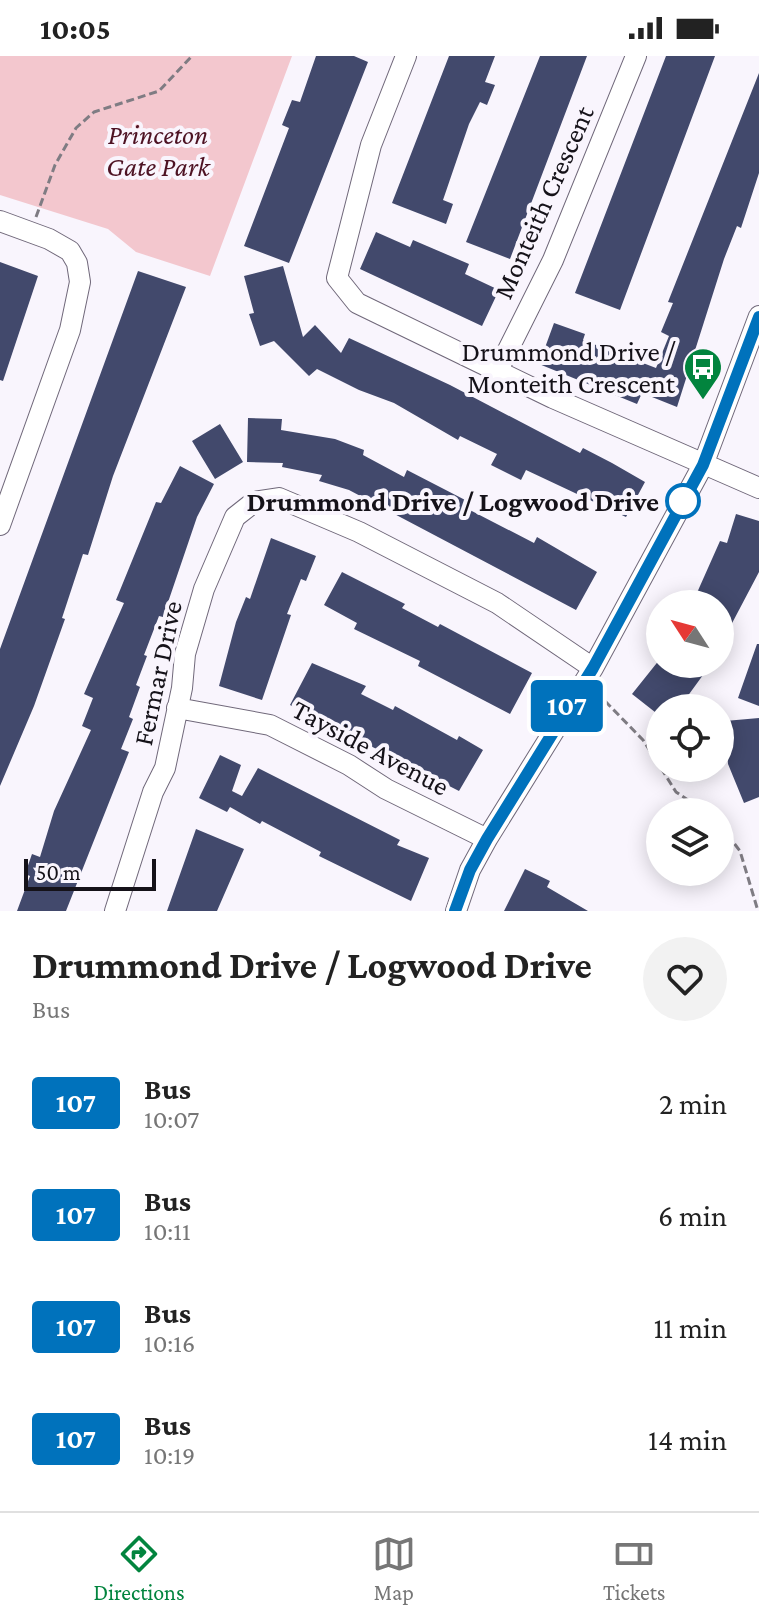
<!DOCTYPE html>
<style>
:root{--surface:#fff;--page:#f2f2f2;--text:#222;--muted:#767676;--line:#e0e0e0;--accent:#02843e}
body{margin:0;font-family:"Crimson Pro",serif;background:var(--page);color:var(--text);height:100vh;display:flex;flex-direction:column;font-size:30px;white-space:nowrap}
*{box-sizing:border-box;margin:0}
p{font-size:26px;color:var(--muted)}
.icon{flex:none;width:44px;height:44px;fill:none;stroke:currentColor;stroke-width:2;stroke-linecap:round;stroke-linejoin:round}
.map{position:relative;height:855px;overflow:hidden}
.side{display:flex;flex-direction:column;background:var(--surface);flex:1}
.side>*{flex:none}
.badge{padding:0 16px;border-radius:6px;font-size:28px;line-height:52px}
.needle{width:52px;rotate:306deg}
.buttons{position:absolute;left:646px;top:534px;display:grid;gap:16px}
.buttons a{display:grid;place-items:center;width:88px;height:88px;border-radius:50%;background:var(--surface);box-shadow:0 4px 20px #0003;font-size:40px}
.scale{position:absolute;left:24px;bottom:20px;width:132px;box-sizing:border-box;padding-left:8px;border:4px solid #151219;border-top:0;font-size:22px;line-height:28px;white-space:nowrap;color:#151219;-webkit-text-stroke:6px #f9f5fd;paint-order:stroke}
.map>.badge{position:absolute;translate:-50% -50%;box-shadow:0 0 0 4px #fff}
.round{display:grid;place-items:center;flex:none;width:84px;height:84px;border-radius:42px;background:var(--page)}
.summary{display:flex;align-items:center;justify-content:space-between;height:136px;padding:0 32px}
h1{font-size:38px;font-weight:700;line-height:60px}
ul{padding:0;list-style:none}
li{display:flex;align-items:center;gap:24px;height:112px;padding:0 32px}
li div{flex:1}
li b{display:block;font-size:30px}
li em{font-style:normal}
li .badge{min-width:88px;font-weight:700;text-align:center}
.status{display:flex;justify-content:space-between;align-items:center;height:56px;padding:0 40px;background:var(--surface);direction:ltr}
.status svg{height:22px;fill:currentColor}
.menu{display:flex;justify-content:space-around;align-items:center;height:112px;border-top:2px solid var(--line);background:var(--surface);font-size:22px;color:var(--muted)}
.menu a{display:grid;justify-items:center;gap:4px}
.menu .active{color:var(--accent)}
.map>svg:first-child{display:block}
.green{fill:#f3c7ce}
.building{fill:#42496c}
.lines{fill:none;stroke-linecap:round;stroke-linejoin:round}
.minor-casing{stroke:#70687a;stroke-width:22}
.path{stroke:#7f7c83;stroke-width:3;stroke-dasharray:8 4;stroke-linecap:butt}
.minor{stroke:#fff;stroke-width:20}
.line-casing{stroke:#fff;stroke-width:18}
.line{stroke:#0072bc;stroke-width:12}
.stop-dot{fill:#fff;stroke:#0072bc;stroke-width:4}
.labels{text-anchor:middle;stroke-width:8;stroke-linejoin:round;paint-order:stroke}
.park-label{font-size:28px;font-style:italic;fill:#4d1223;stroke:#f9f5fd}
.street-label{font-size:28px;fill:#151219;stroke:#f9f5fd}
.poi-label{font-size:28px;fill:#151219;stroke:#f9f5fd;text-anchor:end}
.stop-label{font-size:28px;font-weight:bold;fill:#151219;stroke:#f9f5fd;text-anchor:end}
</style>
<div class="status"><b>10:05</b><svg viewBox="0 0 49 12"><path d="M0 12V9h3v3zM5 12V6h3v6zM10 12V3h3v9zM15 12V0h3v12zM26 1h20v11H26zM47 4h2v5h-2z"/></svg></div>
<div class="map">
<svg width="759" height="855" viewBox="0 0 759 855">
<rect width="100%" height="100%" fill="#f9f5fd"/>
<path class="green" d="M0 0H292L210 220 136 196 108 173 0 139Z"/>
<path class="building" d="M316 0H354L368 6 289 207 244 190 289 72 282 69 292 44 300 46Z
M449 0H495L485 26 495 29 487 49 480 46 469 68 443 144 453 148 446 168 392 147Z
M540 0H587L510 203 466 186Z
M666 0H715L620 254 575 237Z
M759 17V117L741 172 737 170 724 203 677 351 642 337 637 348 539 308 554 267 585 278 583 284 656 312 669 280 661 276 673 247 668 246Z
M376 176 410 191 413 184 469 208 465 218 499 234 482 270 360 213Z
M0 206 38 220 3 325 0 324Z
M283 210 303 281 315 269 341 297 349 282 450 329 580 397 583 392 612 407 645 426 626 461 526 414 521 424 491 409 497 398 460 380 458 384 394 347 359 334 317 313 309 320 274 285 260 290 249 258 254 257 244 220Z
M138 215 186 231 113 420 88 499 83 498 62 562 65 563 34 650 0 730V593Z
M248 362 282 363 281 374 335 383 364 394 363 399 404 421 407 414 469 446 466 452 534 487 537 481 597 516 576 554 349 434 319 425 322 419 282 411 283 407 247 406Z
M220 368 243 406 215 423 192 385Z
M180 410 214 428 197 461 163 561 159 560 144 599 147 600 136 629 140 631 129 661 133 663 121 693 129 696 66 855H17L30 820 25 818 32 798 40 801 54 755 91 674 82 670 93 642 84 638 124 547 116 544 156 446 161 447Z
M736 458 759 465V516L720 590V548H692L720 485 727 487Z
M271 482 316 500 306 525 301 523 287 558 291 559 262 644 219 630 236 566 246 541 250 543Z
M342 516 405 548 402 552 438 571 440 568 532 617 510 658 418 610 420 605 354 573 357 567 324 549Z
M757 588H759V650L738 642Z
M660 603V608H711L679 652H660V660L632 638Z
M312 607 366 630 361 638 393 654 395 650 457 684 459 680 483 694 459 735 290 649Z
M759 662V741L744 747 728 708 725 665Z
M220 699 241 709 232 735 242 740 258 712 400 784 397 789 429 802 411 845 319 800 321 796 262 765 260 768 230 751 227 756 199 742Z
M196 773 244 793 217 855H167Z
M525 813 550 825 547 831 588 855H504Z"/>
<g class="lines">
<g class="minor-casing">
<path id="minor" d="M406 0 371 89 337 222 357 247 553 342 759 432
M0 165 49 183 70 195 77 207 80 226 70 274 0 469
M498 314 553 204 636 0
M177 652 270 669 349 709 386 733 487 783
M115 855 153 736 165 712 182 632 185 598 204 533 235 461 254 446 279 442 359 476 497 547 593 612
M456 855 470 814 487 783 593 612 703 409 759 260"/>
</g>
<path class="path" d="M36 161 55 109 76 72 94 56 159 35 192 0
M605 645 643 684 660 710
M661 712 676 736 706 756
M720 769 740 795 758 855"/>
<use href="#minor" class="minor"/>
</g>
<g class="lines">
<g class="line-casing">
<path id="line" d="M455 855 470 814 487 783 593 612 703 409 759 261"/>
</g>
<use href="#line" class="line"/>
</g>
<defs>
<g id="bus-pin" transform="scale(2)"><path d="M0 17L-7.5 6A9.5 9.5 0 1 1 7.5 6Z" fill="#02843e" stroke="#f9f5fd"/><path d="M-5-6H5V4H4V6H2V4H-2V6H-4V4H-5ZM-3.5-4V0h7V-4ZM-3.5 1.2v1.5H-2V1.2ZM2 1.2v1.5H3.5V1.2Z" fill="#fff"/></g>
</defs>
<g fill-rule="evenodd">
<use href="#bus-pin" x="703" y="311"/>
</g>
<circle class="stop-dot" cx="683" cy="445" r="16"/>
<g class="labels">
<g class="park-label">
<text x="158" y="88">Princeton<tspan x="158" dy="32">Gate Park</tspan></text>
</g>
<g class="street-label">
<text transform="translate(543 146) rotate(-66)" y="10">Monteith Crescent</text>
<text transform="translate(157 617) rotate(-78)" y="10">Fermar Drive</text>
<text transform="translate(371 691) rotate(28)" y="10">Tayside Avenue</text>
</g>
<g class="poi-label">
<text x="675" y="305">Drummond Drive /<tspan x="675" dy="32">Monteith Crescent</tspan></text>
</g>
<g class="stop-label">
<text x="659" y="455">Drummond Drive / Logwood Drive</text>
</g>
</g>
</svg>
<div class="buttons">
<a><svg class="needle" viewBox="-14 -14 28 28"><path d="M0-13l5 13h-10z" fill="#e53935"/><path d="M0 13l5-13h-10z" fill="#767676"/></svg></a>
<a><svg class="icon" aria-label="locate" viewBox="0 0 24 24"><circle cx="12" cy="12" r="6"/><path d="M12 2v4M12 18v4M2 12h4M18 12h4"/></svg></a>
<a><svg class="icon" aria-label="layers" viewBox="0 0 24 24"><path d="M12 4l9 5-9 5-9-5zM3 14l9 5 9-5"/></svg></a>
</div>
<div class="scale">50 m</div>
<b class="badge" style="left:567px;top:650px;background:#0072bc;color:#fff">107</b>
</div>
<section class="side">
<div class="summary"><div><h1>Drummond Drive / Logwood Drive</h1><p>Bus</p></div><a class="round"><svg class="icon" aria-label="heart" viewBox="0 0 24 24"><path d="M12 20l-8-8c-3-5 5-10 8-4 3-6 11-1 8 4z"/></svg></a></div>
<ul>
<li><span class="badge" style="background:#0072bc;color:#fff">107</span><div><b>Bus</b><p>10:07</p></div><em>2 min</em></li>
<li><span class="badge" style="background:#0072bc;color:#fff">107</span><div><b>Bus</b><p>10:11</p></div><em>6 min</em></li>
<li><span class="badge" style="background:#0072bc;color:#fff">107</span><div><b>Bus</b><p>10:16</p></div><em>11 min</em></li>
<li><span class="badge" style="background:#0072bc;color:#fff">107</span><div><b>Bus</b><p>10:19</p></div><em>14 min</em></li>
</ul>
</section>
<nav class="menu">
<a class="active"><svg class="icon" aria-label="directions" viewBox="0 0 24 24"><path d="M12 3l9 9-9 9-9-9zM9 14v-3h6M13 9l2 2-2 2"/></svg>Directions</a>
<a><svg class="icon" aria-label="map" viewBox="0 0 24 24"><path d="M3 6l6-2 6 2 6-2v14l-6 2-6-2-6 2zM9 4v14M15 6v14"/></svg>Map</a>
<a><svg class="icon" aria-label="tickets" viewBox="0 0 24 24"><path d="M3 7h18v10H3zM15 7v10"/></svg>Tickets</a>
</nav>
